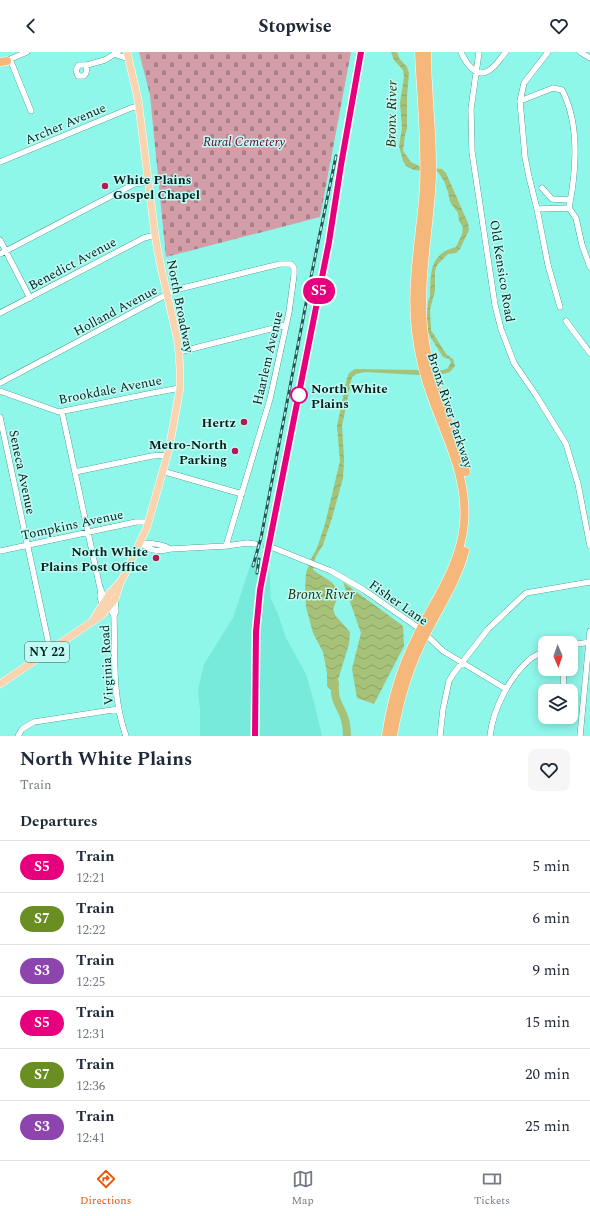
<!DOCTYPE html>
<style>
:root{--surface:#fff;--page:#f6f6f7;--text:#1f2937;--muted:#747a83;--line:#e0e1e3;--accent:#ea580c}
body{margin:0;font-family:Spectral,serif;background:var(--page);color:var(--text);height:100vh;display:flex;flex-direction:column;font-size:15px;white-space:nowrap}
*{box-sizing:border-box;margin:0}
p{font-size:13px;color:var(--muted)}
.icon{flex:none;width:22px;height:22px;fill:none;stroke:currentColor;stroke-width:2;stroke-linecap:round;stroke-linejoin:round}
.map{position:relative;height:684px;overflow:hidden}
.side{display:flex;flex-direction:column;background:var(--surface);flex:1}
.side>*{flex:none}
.badge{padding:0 8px;border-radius:13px;font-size:14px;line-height:26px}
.needle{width:26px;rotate:178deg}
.tools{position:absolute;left:538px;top:584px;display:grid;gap:8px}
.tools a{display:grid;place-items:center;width:40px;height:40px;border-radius:8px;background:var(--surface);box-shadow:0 2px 10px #0003;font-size:20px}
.map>.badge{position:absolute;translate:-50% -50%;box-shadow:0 0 0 2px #fff}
h2{padding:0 20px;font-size:15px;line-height:36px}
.round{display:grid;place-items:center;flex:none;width:42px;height:42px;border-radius:8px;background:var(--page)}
.headline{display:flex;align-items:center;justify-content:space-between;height:68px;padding:0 20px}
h1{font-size:19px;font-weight:700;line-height:30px}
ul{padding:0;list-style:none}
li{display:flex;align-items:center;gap:12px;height:52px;padding:0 20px;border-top:1px solid var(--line)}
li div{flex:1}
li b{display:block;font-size:15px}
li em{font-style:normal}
li .badge{min-width:44px;font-weight:700;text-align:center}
header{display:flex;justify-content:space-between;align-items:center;height:52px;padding:0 20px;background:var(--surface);font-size:18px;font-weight:700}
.menu{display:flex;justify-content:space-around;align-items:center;height:56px;border-top:1px solid var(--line);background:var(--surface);font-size:11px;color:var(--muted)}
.menu a{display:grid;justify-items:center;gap:2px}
.menu .on{color:var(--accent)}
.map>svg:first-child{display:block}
.built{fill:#77eadc}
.cemetery{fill:url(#cemetery-stones)}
.water{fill:url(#water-waves)}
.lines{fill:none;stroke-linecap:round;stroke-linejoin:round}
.river{stroke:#a6c278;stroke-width:8}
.minor-tunnel{stroke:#72cbc1;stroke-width:5.5;stroke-dasharray:5.5 3;stroke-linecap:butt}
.minor-casing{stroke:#24776e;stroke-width:6}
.major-casing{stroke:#fff;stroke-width:8}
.highway-casing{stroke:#fff;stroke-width:9}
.minor{stroke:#fff;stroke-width:5.5}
.major{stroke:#f9d4af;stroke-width:7}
.highway{stroke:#f5b87a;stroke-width:8}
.rail-casing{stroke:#255752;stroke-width:3}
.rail{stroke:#c2fbf3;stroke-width:1.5;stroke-dasharray:4.5;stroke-linecap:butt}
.line-casing{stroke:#fff;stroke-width:9}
.line{stroke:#e6007e;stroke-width:6}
.poi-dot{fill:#ad1c52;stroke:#c2fbf3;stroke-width:1.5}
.stop-dot{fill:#fff;stroke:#e6007e;stroke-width:2}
.labels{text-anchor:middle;stroke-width:3;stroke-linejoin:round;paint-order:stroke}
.shield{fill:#c2fbf3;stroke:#3a625d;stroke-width:1}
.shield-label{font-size:12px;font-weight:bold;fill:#00201d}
.street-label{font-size:13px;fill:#00201d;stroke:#c2fbf3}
.park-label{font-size:13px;font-style:italic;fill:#66002b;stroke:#c2fbf3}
.poi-label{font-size:13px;font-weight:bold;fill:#00201d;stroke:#c2fbf3;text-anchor:end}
.stop-label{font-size:13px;font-weight:bold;fill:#00201d;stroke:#c2fbf3;text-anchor:start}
.water-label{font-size:14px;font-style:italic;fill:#253010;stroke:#c2fbf3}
</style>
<header><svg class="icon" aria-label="back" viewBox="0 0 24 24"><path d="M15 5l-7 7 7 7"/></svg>Stopwise<svg class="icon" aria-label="heart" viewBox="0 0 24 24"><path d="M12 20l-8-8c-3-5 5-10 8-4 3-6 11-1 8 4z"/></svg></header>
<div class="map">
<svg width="590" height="684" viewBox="0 0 590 684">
<defs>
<pattern id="cemetery-stones" width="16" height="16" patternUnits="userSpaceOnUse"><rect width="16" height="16" fill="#d39ea8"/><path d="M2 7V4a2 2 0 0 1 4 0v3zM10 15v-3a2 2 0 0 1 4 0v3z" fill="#a98088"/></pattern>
<pattern id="water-waves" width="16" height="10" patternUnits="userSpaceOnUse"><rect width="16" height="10" fill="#a6c278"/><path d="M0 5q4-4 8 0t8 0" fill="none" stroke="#8da667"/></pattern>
</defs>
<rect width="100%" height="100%" fill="#8ff6ea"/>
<path class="built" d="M251 511 269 515 271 547 278 562 286 586 306 622 315 654 322 684H200V658L198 638 204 612 233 566Z"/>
<path class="cemetery" d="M139 0H351L320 165 166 205 150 43Z"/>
<path class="water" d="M391 0H397L399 6 407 15 409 21 407 44V77L405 83 403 99 411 110 421 115 442 117 446 121 468 171 469 178 460 197 456 201 448 202 437 213 435 219V239L430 257 431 278 446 302 453 307 455 314 450 320 443 322 418 323 365 320 356 322 352 325 342 374 344 407 343 426 332 466 323 493 315 506 313 518C330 530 345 532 333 557L335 563 350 580 349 592 334 641 327 634V621L323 600 313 581 306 555 305 537 306 521 311 507 317 496 325 472 340 409 337 374 347 326 349 321 355 317 416 318 435 319 444 318 448 316 451 310 449 307 443 305 428 281 427 264 428 249 430 246C431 223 428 202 456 195L462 182 463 175 459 169 458 161 450 150 448 140 444 129 438 120 414 118 406 114 403 109 399 94 402 76 400 51 404 25 403 18 394 8Z
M343 530 403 574 404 594 374 652 357 646 352 617 361 581Z"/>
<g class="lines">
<path class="river" d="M335 631C334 647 337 649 343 662 346 669 347 676 347 684"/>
<path class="minor-tunnel" d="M255 492 271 495"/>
<g class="minor-casing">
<path id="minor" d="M461 0C466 11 477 29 491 17 497 13 501 5 506 0
M479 0 471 57 472 100 495 253 501 277 514 311 536 343 566 392 578 432 590 494
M548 0 524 31 520 49 525 105 529 125 537 157 548 213 560 255
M580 0 590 6
M114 2 129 7
M10 7 31 59
M8 8 27 0
M79 13H87L86 21 84 24H78L76 18Z
M87 13 105 8 118 0
M520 49 553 36 562 38C580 72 576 120 569 156
M0 110 131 56 139 54
M542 136 552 147 570 148
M537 157 569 156 576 166 582 193 590 215
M0 188 30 246
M0 202 134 132 149 130
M0 261 144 186 155 183
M566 269 590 301
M179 300 286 273
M0 331 175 238 280 212H291L294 216V223L289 260 270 347 226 494
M0 339 59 360 153 341 180 336
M62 360 100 536 114 564
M0 365 50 598
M162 419 242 442
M75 420 152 404 167 403
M141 491C149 491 163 492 170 497 157 500 151 499 141 491Z
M271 495 331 519 364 538 420 577 443 599 506 637
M170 497 226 494 247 491 255 492
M0 499 136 470H149
M101 537 100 544 102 553
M114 545 115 547 116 559 114 564C115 603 112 646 126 684
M571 593 590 590
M563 617 564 639
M18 684 22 677 34 670 119 657
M440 684 443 657 449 629 454 621 488 577 526 541 590 530
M490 684C493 657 509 626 529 608 533 604 540 602 545 599
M580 684 590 579"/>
</g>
<g class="major-casing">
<path id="major" d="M93 568 110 541 121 529 126 520 147 475 169 397 180 336V316L178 290 160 211 155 183 138 47 127 0
M0 632 102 563 115 547 121 529"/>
</g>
<g class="highway-casing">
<path id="highway" d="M427 0C427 41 433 83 432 124 430 179 416 235 425 290 430 323 443 354 454 385 458 397 463 408 466 420
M0 10 7 9
M386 684C391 650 400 617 416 586 434 548 460 515 464 472 468 426 447 388 432 346 424 325 419 303 416 280 410 232 421 183 424 135 426 90 421 45 419 0
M393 684C399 649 409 614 426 582 440 554 457 529 465 499"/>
</g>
<use href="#minor" class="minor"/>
<use href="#major" class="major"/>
<use href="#highway" class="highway"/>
<g class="rail-casing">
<path id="rail" d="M253 514 261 486 312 220 336 104
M257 521 259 507
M255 684 256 580 260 538 280 431 329 189 341 113 361 0"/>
</g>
<use href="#rail" class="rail"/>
</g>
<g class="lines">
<g class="line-casing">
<path id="line" d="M255 684 256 580 260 538 329 190 341 113 361 0"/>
</g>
<use href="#line" class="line"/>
</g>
<g class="poi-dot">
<circle cx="105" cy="134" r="4"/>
<circle cx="244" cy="370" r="4"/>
<circle cx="235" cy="399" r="4"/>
<circle cx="156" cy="506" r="4"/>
</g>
<circle class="stop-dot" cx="299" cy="343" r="8"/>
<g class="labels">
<rect class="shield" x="25" y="590" width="44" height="20" rx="3"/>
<g class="shield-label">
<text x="47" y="604">NY 22</text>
</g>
<g class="street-label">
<text transform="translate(65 71) rotate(-23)" y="5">Archer Avenue</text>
<text transform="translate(72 211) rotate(-28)" y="5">Benedict Avenue</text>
<text transform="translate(503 219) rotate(81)" y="5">Old Kensico Road</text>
<text transform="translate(181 254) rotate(79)" y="5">North Broadway</text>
<text transform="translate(115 258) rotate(-28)" y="5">Holland Avenue</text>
<text transform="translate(267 306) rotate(-77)" y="5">Haarlem Avenue</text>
<text transform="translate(110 337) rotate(-11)" y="5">Brookdale Avenue</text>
<text transform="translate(451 358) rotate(72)" y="5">Bronx River Parkway</text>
<text transform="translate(23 420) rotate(78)" y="5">Seneca Avenue</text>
<text transform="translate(72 472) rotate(-12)" y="5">Tompkins Avenue</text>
<text transform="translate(399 550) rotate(35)" y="5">Fisher Lane</text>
<text transform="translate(106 613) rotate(-93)" y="5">Virginia Road</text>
</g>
<g class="park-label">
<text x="244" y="94">Rural Cemetery</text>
</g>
<g class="poi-label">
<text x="113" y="132" text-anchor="start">White Plains<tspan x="113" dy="15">Gospel Chapel</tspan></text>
<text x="236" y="375">Hertz</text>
<text x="227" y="397">Metro-North<tspan x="227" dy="15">Parking</tspan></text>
<text x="148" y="504">North White<tspan x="148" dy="15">Plains Post Office</tspan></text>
</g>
<g class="stop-label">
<text x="311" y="341">North White<tspan x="311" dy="15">Plains</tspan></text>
</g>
<g class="water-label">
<text transform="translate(391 62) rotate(-89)" y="5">Bronx River</text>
<text x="321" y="547">Bronx River</text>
</g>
</g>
</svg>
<div class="tools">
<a><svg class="needle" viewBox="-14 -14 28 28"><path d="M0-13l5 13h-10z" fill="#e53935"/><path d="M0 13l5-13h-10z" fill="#747a83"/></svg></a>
<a><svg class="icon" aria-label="layers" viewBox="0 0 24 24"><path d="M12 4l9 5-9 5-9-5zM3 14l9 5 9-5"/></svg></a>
</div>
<b class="badge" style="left:319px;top:239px;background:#e6007e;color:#fff">S5</b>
</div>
<section class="side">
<div class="headline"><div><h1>North White Plains</h1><p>Train</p></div><a class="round"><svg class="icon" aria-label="heart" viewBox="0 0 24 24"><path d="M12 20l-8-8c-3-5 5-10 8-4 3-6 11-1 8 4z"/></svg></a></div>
<h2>Departures</h2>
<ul>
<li><span class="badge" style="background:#e6007e;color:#fff">S5</span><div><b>Train</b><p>12:21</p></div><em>5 min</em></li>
<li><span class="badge" style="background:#6b8e23;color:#fff">S7</span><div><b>Train</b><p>12:22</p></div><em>6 min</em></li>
<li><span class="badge" style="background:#8e44ad;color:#fff">S3</span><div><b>Train</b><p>12:25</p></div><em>9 min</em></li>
<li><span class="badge" style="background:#e6007e;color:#fff">S5</span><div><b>Train</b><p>12:31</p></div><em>15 min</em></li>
<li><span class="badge" style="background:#6b8e23;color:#fff">S7</span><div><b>Train</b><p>12:36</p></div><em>20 min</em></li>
<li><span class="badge" style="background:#8e44ad;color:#fff">S3</span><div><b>Train</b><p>12:41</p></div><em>25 min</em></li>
</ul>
</section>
<nav class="menu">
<a class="on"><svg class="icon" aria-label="directions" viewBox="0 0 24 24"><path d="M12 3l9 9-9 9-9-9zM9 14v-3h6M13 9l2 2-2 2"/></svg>Directions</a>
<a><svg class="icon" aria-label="map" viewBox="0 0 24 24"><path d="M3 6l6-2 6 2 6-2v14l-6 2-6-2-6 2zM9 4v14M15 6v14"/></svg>Map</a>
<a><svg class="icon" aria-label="tickets" viewBox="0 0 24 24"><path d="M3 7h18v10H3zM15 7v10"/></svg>Tickets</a>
</nav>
